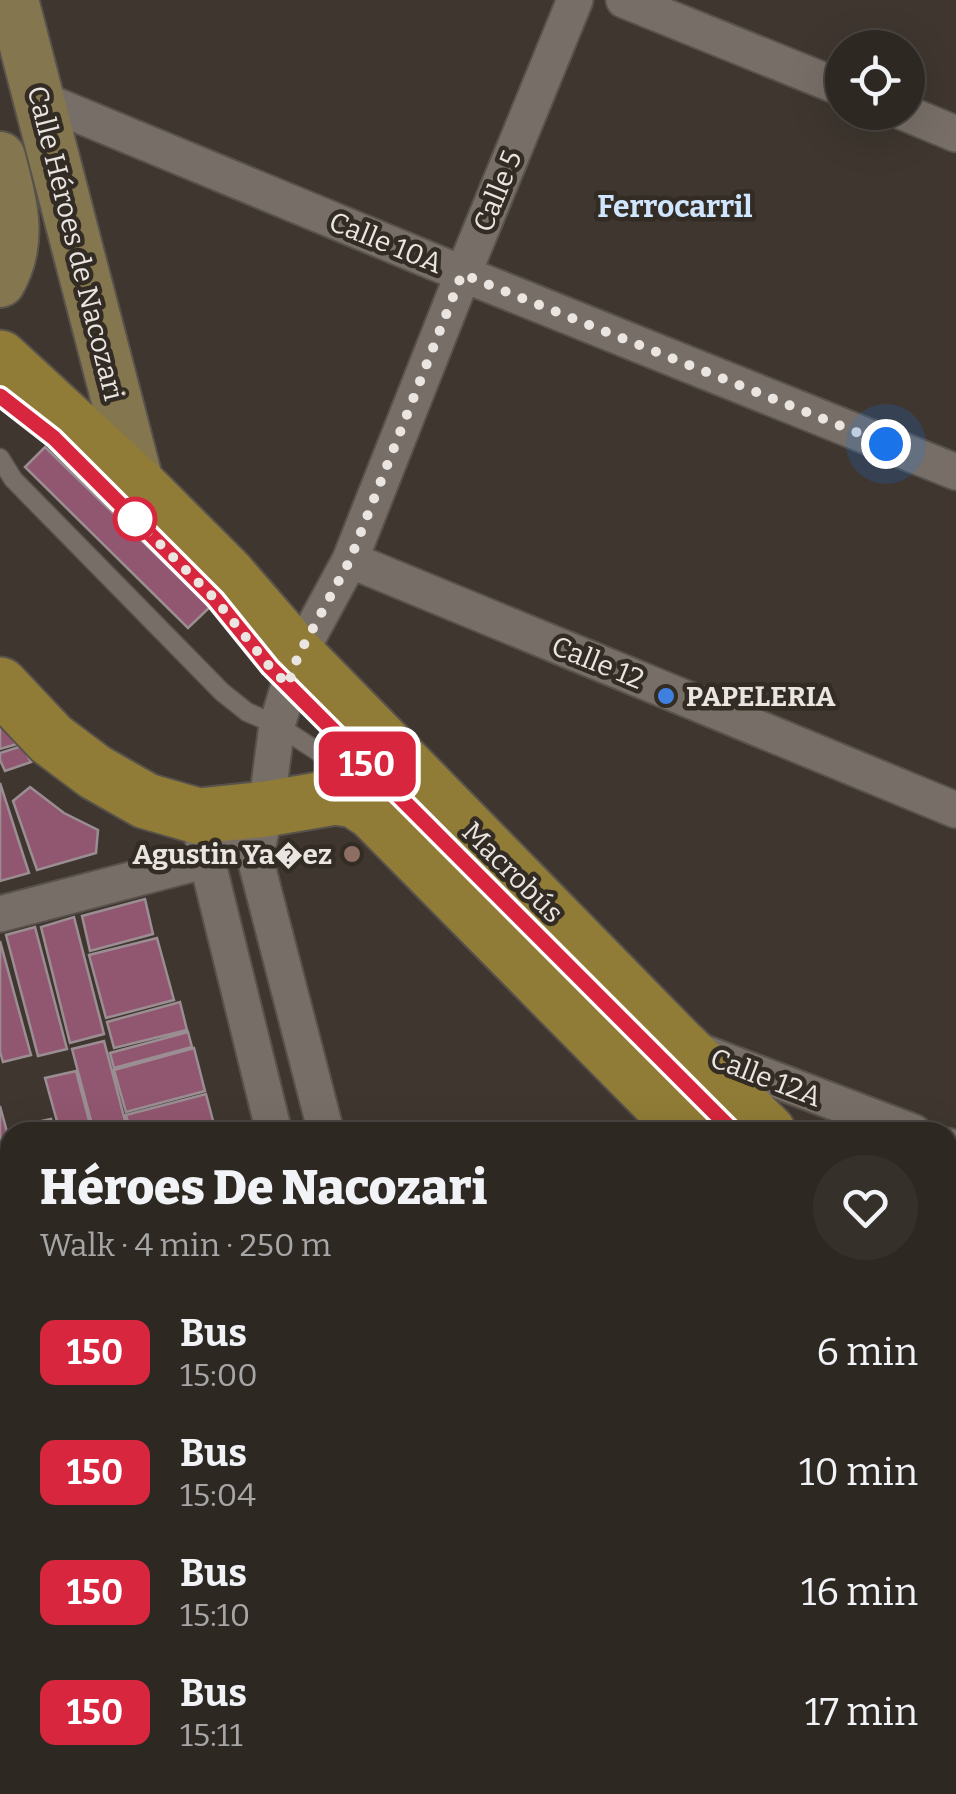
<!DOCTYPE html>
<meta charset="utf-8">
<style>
:root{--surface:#2e2823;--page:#36302b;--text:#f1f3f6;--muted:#a7a6a6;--line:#494441}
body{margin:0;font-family:Bitter,serif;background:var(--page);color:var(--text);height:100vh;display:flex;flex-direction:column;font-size:38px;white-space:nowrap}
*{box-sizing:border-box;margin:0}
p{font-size:32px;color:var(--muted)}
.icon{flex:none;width:55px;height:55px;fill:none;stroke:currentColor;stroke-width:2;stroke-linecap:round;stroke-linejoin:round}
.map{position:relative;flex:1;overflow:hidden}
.details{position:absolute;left:0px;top:1122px;width:958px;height:672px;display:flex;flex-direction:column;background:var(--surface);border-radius:30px 30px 0 0;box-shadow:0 10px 40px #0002,0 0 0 2px var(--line)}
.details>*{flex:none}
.badge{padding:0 20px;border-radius:15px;font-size:35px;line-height:65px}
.buttons{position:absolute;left:825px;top:30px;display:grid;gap:20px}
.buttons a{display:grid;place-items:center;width:100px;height:100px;border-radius:50%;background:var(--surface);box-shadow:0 10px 40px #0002,0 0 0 2px var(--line);font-size:50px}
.you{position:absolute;width:50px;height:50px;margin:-25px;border:8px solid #fff;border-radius:50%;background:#1a73e8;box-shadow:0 0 0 15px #1a73e833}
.map>.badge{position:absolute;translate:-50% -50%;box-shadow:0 0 0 5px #fff}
.round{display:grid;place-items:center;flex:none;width:105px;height:105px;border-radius:52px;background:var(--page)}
.head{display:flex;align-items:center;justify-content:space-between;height:170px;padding:0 40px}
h1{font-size:48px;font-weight:800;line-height:75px}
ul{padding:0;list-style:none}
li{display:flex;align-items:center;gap:30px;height:120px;padding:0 40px}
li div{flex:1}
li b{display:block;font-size:38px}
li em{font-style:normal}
li .badge{min-width:110px;font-weight:700;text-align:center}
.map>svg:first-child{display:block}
.building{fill:#925770;stroke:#9a8e92;stroke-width:2.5}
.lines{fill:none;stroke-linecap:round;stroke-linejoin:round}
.lane-casing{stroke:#58524c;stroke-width:21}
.street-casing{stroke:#58524c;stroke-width:39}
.secondary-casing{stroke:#58524c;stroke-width:54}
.primary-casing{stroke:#58524c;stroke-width:59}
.lane{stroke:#776f67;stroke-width:18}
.street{stroke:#776f67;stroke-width:35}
.secondary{stroke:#84764e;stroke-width:50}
.primary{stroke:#907c36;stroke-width:55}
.line-casing{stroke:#fff;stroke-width:22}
.line{stroke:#d7263d;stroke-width:15}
.walk{stroke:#eae5e1;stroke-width:10;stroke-dasharray:0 18}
.stop-dot{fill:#fff;stroke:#d7263d;stroke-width:5}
.shop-dot{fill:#3f7fe0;stroke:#332c25;stroke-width:4}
.education-dot{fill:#8d6e63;stroke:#332c25;stroke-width:4}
.labels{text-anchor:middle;stroke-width:9;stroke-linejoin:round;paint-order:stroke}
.street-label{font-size:28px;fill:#eae5e1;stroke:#332c25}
.poi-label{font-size:28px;font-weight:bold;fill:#eae5e1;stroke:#332c25;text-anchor:start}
.neighbourhood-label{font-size:30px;font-weight:bold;fill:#d0e6fe;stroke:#332c25}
</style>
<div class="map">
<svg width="956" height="1794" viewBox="0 0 956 1794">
<rect width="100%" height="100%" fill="#3e362f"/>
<path class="building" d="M45 447 210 607 188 628 25 467Z
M0 724 17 744 0 749Z
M22 746 31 762 5 771 0 760V753Z
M0 783 29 873 0 881Z
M30 787 64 813 98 830 96 853 37 870 13 801Z
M145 899 153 934 90 951 82 916Z
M74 917 104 1034 70 1043 41 927Z
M35 927 67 1049 38 1056 6 935Z
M157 938 174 1000 106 1018 89 955Z
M0 941 31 1055 3 1062 0 1052Z
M180 1002 187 1030 114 1048 107 1022Z
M188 1032 192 1047 114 1068 110 1053Z
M104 1041 128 1132H94L72 1049Z
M194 1048 205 1091 126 1112 114 1070Z
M76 1071 92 1132H60L45 1078Z
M206 1094 216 1132H131L126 1115Z
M0 1106 10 1143V1173L0 1176Z
M51 1119 54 1132H39L37 1122Z
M948 1175 956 1184V1233L948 1224Z"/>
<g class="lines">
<g class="lane-casing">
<path id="lane" d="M0 458 13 479 222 692 247 712 277 725 348 771 365 785
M248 638 270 667 289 686
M948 1346 956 1354"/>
</g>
<g class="street-casing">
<path id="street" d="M624 0 842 88
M40 99 463 274 956 472
M903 112 956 134
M350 560 956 810
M198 816 207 860 274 1132
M0 914 207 860 265 809
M699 1051 913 1132
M326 1132 255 858 266 809 277 725 298 656 350 560 463 274 575 0
M948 1146 956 1149
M0 1230 10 1227
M0 1542 10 1539
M948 1594 956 1587
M437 1785 439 1794
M490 1785 492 1794
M312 1794 345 1785"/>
</g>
<g class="secondary-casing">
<path id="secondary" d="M13 0 139 486
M0 157C11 201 24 240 0 282"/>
</g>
<g class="primary-casing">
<path id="primary" d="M0 358 139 486 227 574 298 656 676 1042 768 1132
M0 685 51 739 95 772 146 801 198 816 266 809 336 797 355 800 373 812 689 1132
M948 1309 956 1318
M948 1395 956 1404"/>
</g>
<use href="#lane" class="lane"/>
<use href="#street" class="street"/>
<use href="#secondary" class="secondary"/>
<use href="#primary" class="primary"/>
</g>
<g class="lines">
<g class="line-casing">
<path id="line" d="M0 396 54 438 215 599 270 667 734 1132"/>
</g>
<use href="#line" class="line"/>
<path class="walk" d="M135 519 215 599 270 667 288 685 298 656 350 560 462 274 886 444"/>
</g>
<circle class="stop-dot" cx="135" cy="519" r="20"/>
<circle class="shop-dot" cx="666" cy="696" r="10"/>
<circle class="education-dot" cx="352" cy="854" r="10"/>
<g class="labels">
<g class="street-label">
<text transform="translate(497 191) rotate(-68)" y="10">Calle 5</text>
<text transform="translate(386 242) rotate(22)" y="10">Calle 10A</text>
<text transform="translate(76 243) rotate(76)" y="10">Calle Héroes de Nacozari</text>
<text transform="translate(598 662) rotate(22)" y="10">Calle 12</text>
<text transform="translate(513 872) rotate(45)" y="10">Macrobús</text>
<text transform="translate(766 1077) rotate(21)" y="10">Calle 12A</text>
</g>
<g class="poi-label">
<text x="686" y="706">PAPELERIA</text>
<text x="332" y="864" text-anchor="end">Agustin Ya�ez</text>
</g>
<g class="neighbourhood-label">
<text x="675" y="217">Ferrocarril</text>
</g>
</g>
</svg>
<div class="buttons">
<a><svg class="icon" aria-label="locate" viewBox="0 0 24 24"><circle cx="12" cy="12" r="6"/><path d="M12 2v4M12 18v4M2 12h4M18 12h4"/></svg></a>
</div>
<div class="you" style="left:886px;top:444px"></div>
<b class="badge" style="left:367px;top:764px;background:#d7263d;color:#fff">150</b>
<section class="details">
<div class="head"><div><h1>Héroes De Nacozari</h1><p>Walk · 4 min · 250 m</p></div><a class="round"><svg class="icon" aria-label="heart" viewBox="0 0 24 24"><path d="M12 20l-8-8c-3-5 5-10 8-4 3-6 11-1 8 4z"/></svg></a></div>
<ul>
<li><span class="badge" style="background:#d7263d;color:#fff">150</span><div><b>Bus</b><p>15:00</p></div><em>6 min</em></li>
<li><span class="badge" style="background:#d7263d;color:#fff">150</span><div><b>Bus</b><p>15:04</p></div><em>10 min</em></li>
<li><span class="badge" style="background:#d7263d;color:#fff">150</span><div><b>Bus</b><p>15:10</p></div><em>16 min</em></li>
<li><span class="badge" style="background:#d7263d;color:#fff">150</span><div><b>Bus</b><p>15:11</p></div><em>17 min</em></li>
</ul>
</section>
</div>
